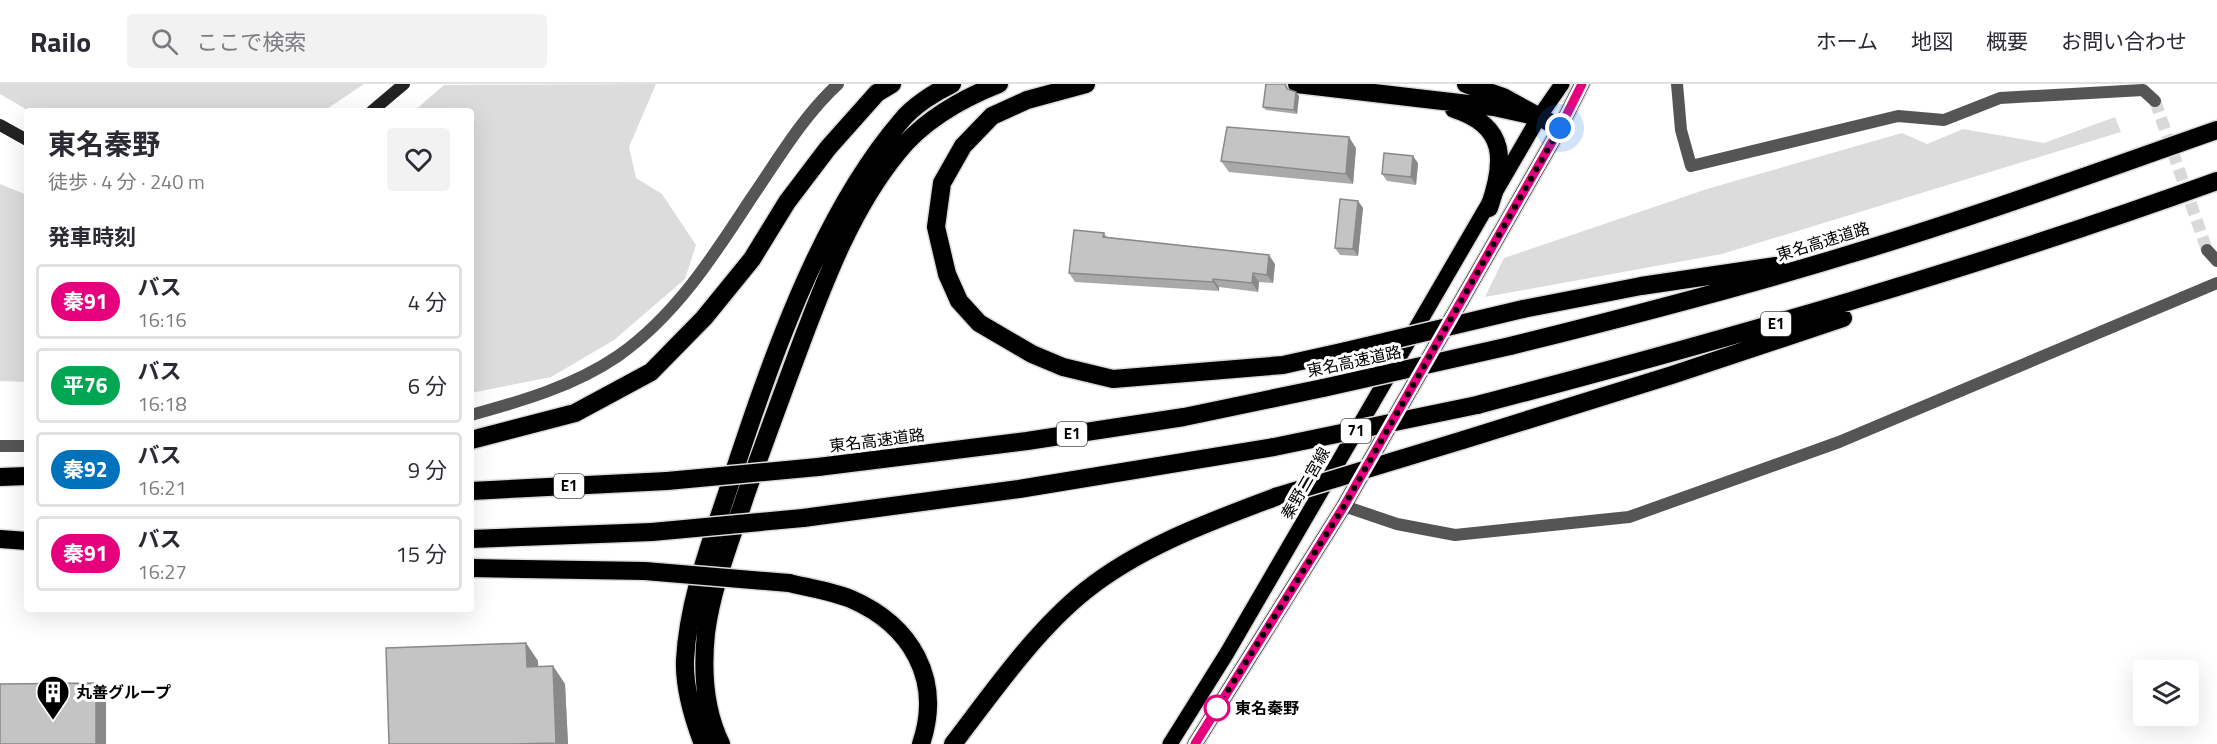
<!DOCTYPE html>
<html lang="ja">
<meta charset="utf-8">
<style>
:root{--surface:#fff;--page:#f2f2f3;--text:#2b2b33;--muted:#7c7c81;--line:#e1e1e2}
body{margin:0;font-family:"Titillium Web","Noto Sans JP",sans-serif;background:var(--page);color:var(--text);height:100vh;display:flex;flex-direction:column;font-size:22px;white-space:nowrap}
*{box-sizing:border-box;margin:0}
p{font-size:20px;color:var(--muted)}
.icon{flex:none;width:33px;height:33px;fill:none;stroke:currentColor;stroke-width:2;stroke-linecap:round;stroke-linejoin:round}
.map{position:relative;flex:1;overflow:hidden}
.panel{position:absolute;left:24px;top:24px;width:450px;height:504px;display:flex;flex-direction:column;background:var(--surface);border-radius:6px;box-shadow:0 6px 24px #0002}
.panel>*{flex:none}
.badge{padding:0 12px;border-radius:20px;font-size:21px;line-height:39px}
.fabs{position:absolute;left:2133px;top:576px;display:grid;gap:12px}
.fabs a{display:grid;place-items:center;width:66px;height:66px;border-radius:6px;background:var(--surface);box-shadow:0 6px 24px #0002;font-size:30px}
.you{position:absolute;width:30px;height:30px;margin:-15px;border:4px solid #fff;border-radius:50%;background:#1a73e8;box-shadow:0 0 0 9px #1a73e833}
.map>.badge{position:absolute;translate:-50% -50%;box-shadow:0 0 0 3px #fff}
h2{padding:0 24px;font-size:22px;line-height:54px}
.round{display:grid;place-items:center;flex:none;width:63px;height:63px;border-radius:6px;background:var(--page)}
.head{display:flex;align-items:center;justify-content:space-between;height:102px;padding:0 24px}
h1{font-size:28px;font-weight:700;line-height:45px}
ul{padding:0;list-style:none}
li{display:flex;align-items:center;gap:18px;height:75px;margin:0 12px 9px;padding:0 12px;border:3px solid var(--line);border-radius:6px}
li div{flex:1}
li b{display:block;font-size:22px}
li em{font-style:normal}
li .badge{min-width:66px;font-weight:700;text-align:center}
header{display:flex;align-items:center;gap:36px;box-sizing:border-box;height:84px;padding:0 30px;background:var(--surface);border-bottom:2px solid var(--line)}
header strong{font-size:28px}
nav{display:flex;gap:33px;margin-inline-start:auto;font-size:21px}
.search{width:420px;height:54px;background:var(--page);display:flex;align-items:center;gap:15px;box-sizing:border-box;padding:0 21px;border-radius:6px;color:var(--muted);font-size:22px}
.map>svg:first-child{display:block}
.green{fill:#dcdcdc}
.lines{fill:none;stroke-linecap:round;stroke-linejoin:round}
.street-tunnel{stroke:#d9d9d9;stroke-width:12;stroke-dasharray:12 6;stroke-linecap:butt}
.primary-casing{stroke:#dbdbdb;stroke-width:18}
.highway-casing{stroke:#dbdbdb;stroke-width:21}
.street{stroke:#555;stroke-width:12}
.secondary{stroke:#222;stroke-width:12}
.primary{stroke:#000;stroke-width:15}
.highway{stroke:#000;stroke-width:18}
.highway-bridge-casing{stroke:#dbdbdb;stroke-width:21;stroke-linecap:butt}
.highway-bridge{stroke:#000;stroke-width:18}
.wall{fill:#a9a9a9}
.shaded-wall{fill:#898989}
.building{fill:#c4c4c4;stroke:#898989;stroke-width:1.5}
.line-casing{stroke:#fff;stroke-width:14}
.line{stroke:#e6007e;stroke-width:9}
.walk{stroke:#000;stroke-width:6;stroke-dasharray:0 10.8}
.stop-dot{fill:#fff;stroke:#e6007e;stroke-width:3}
.labels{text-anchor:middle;stroke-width:6;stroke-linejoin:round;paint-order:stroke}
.shield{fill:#fff;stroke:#4c4c4c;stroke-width:1.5}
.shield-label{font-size:15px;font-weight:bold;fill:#000}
.street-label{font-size:16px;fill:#000;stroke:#fff}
.poi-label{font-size:16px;font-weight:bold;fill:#000;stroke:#fff;text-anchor:start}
.stop-label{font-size:16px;font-weight:bold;fill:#000;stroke:#fff;text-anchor:start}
</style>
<header>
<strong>Railo</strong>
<div class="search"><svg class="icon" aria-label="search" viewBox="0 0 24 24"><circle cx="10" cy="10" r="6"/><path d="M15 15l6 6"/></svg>ここで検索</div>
<nav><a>ホーム</a><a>地図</a><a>概要</a><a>お問い合わせ</a></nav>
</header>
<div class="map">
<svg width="2217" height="660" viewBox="0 0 2217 660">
<rect width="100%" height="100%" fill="#fff"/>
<path class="green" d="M0 0H364L324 27H29L0 10Z
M656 0 629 63 636 94 662 110 696 161 685 195 614 256 551 293 471 309V27H414L444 1Z
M2115 33 2121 48 1722 170 1485 213 1504 174 1707 105 1902 49 1927 60 1963 45 2044 59Z
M0 100 27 111V298L0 297Z"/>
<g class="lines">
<path class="street-tunnel" d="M2155 17 2207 166"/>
<g class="primary-casing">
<path id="primary" d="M1170 660 1227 569 1539 33 1562 0
M1195 660 1344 422 1560 44 1582 0"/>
</g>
<g class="highway-casing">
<path id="highway" d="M1086 0 1027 16 992 32 963 62 942 99 936 143 947 190 959 217 979 239 1032 270 1063 283 1113 295 1283 281 1346 267
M1297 0 1494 23 1539 33
M1466 0 1503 13 1560 44
M1454 25C1508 42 1505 78 1489 124
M1523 225 1641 202 1776 182
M1510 262C1623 234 1736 205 1847 171 1972 134 2094 89 2217 46
M1477 321C1728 255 1974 185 2217 97
M471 356 575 329 651 288 704 234 752 175 787 118 828 64 877 9 892 0
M1463 356 1672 291 1843 234
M818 383 1027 357 1184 333 1323 304
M0 393 27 392
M471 407 667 397
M803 434 1019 405 1274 363
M0 455 27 457
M471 455 652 448
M471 484 645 487
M789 499C810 504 831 507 851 515 911 541 943 595 921 660
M703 660C693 634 684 605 685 576 688 519 709 463 727 409 767 288 817 135 901 37 913 22 935 8 952 0
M721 660C704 625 702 587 706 549 712 502 731 456 746 410 764 359 783 308 802 257 827 191 853 123 898 68 924 36 961 15 999 0
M953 660C992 609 1035 547 1085 507 1141 462 1212 437 1278 412"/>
</g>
<path class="street" d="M1677 0 1681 46 1691 82 1898 32 1944 36 2000 14 2143 6 2155 17
M2207 166 2217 177
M471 331C522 317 574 302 618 272 675 232 713 173 750 116 777 77 803 32 838 0
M0 362H27
M1344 422 1397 440 1455 451 1629 433 1839 358 2217 199"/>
<path class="secondary" d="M372 27 404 0
M0 41 27 56"/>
<use href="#primary" class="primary"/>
<use href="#highway" class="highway"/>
<g class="highway-bridge-casing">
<path id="highway-bridge" d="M1346 267 1523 225
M1323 304 1510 262
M1274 363 1477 321
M667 397 818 383
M1278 412 1463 356
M652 448 803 434
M645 487 789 499"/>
</g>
<use href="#highway-bridge" class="highway-bridge"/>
</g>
<path class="wall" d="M1266 0H1286L1288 5 1299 12 1297 30 1266 26 1263 23Z
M1356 64 1353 100 1229 88 1221 77Z
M1418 79 1416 101 1387 97 1382 90Z
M1358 117 1363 124 1358 172 1340 171 1335 164Z
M1104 149 1107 153 1275 180 1273 199 1259 198 1258 208 1219 203V207L1075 198 1069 189Z
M526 559 538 577V583L553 582 565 600 568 660H389Z"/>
<path class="shaded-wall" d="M1296 8 1299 12 1297 30 1294 26Z
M1349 53 1356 64 1353 100 1346 90Z
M1413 72 1418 79 1416 101 1411 93Z
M1358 117 1363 124 1358 172 1353 165Z
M1269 171 1275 180 1273 199 1267 191Z
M1253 189 1259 198 1258 208 1252 199Z
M1213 195 1219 203V207L1213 198Z
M526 559 538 577 539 600 527 583Z
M553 582 565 600 568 660H557L556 659Z
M96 599 106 613V660H96Z"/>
<path class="building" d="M1266 0H1285L1287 5 1296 8 1294 26 1263 23Z
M1227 43 1349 53 1346 90 1221 77Z
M1384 69 1413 72 1411 93 1382 90Z
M1340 115 1358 117 1353 165 1335 164Z
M1074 146 1104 149 1103 153 1269 171 1267 191 1253 189 1252 199 1213 195V198L1069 189Z
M526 559 527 583 553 582 556 659 513 660H389L386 564Z
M96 599V660H0V600Z"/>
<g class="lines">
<g class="line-casing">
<path id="line" d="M1195 660 1344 422 1560 44 1582 0"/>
</g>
<use href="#line" class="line"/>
<path class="walk" d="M1217 624 1344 422 1560 44"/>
</g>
<defs>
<g id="building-pin" transform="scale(1.725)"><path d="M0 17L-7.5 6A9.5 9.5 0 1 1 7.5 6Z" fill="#000" stroke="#fff"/><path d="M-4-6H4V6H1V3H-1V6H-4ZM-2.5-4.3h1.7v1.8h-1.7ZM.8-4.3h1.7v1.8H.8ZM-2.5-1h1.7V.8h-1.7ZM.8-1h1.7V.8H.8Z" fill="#fff"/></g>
</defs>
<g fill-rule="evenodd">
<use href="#building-pin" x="53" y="608"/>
</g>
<circle class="stop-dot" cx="1217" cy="624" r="12"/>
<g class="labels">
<g class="shield">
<rect x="1761" y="228" width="30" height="24" rx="4.5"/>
<rect x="1341" y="335" width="30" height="24" rx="4.5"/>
<rect x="1057" y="338" width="30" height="24" rx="4.5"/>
<rect x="554" y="390" width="30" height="24" rx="4.5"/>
</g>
<g class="shield-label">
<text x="1776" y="245">E1</text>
<text x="1356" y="352">71</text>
<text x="1072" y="355">E1</text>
<text x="569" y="407">E1</text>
</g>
<g class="street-label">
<text transform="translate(1823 157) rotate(-17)" y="6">東名高速道路</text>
<text transform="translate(1354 277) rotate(-12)" y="6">東名高速道路</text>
<text transform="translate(877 356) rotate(-7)" y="6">東名高速道路</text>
<text transform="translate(1305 399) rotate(-60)" y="6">秦野二宮線</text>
</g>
<g class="poi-label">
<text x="76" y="614">丸善グループ</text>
</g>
<g class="stop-label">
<text x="1235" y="630">東名秦野</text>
</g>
</g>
</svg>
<div class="fabs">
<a><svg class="icon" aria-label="layers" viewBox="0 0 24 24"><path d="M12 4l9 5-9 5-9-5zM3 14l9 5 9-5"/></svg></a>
</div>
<div class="you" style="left:1560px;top:44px"></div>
<section class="panel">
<div class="head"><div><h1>東名秦野</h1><p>徒歩 · 4 分 · 240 m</p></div><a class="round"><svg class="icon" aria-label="heart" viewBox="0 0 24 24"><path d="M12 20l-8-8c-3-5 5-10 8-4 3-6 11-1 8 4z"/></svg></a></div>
<h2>発車時刻</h2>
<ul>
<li><span class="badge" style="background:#e6007e;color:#fff">秦91</span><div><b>バス</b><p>16:16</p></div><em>4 分</em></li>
<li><span class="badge" style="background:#00a651;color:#fff">平76</span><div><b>バス</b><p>16:18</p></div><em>6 分</em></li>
<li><span class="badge" style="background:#0072bc;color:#fff">秦92</span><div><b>バス</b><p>16:21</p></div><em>9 分</em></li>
<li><span class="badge" style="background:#e6007e;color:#fff">秦91</span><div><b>バス</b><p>16:27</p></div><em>15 分</em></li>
</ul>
</section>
</div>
